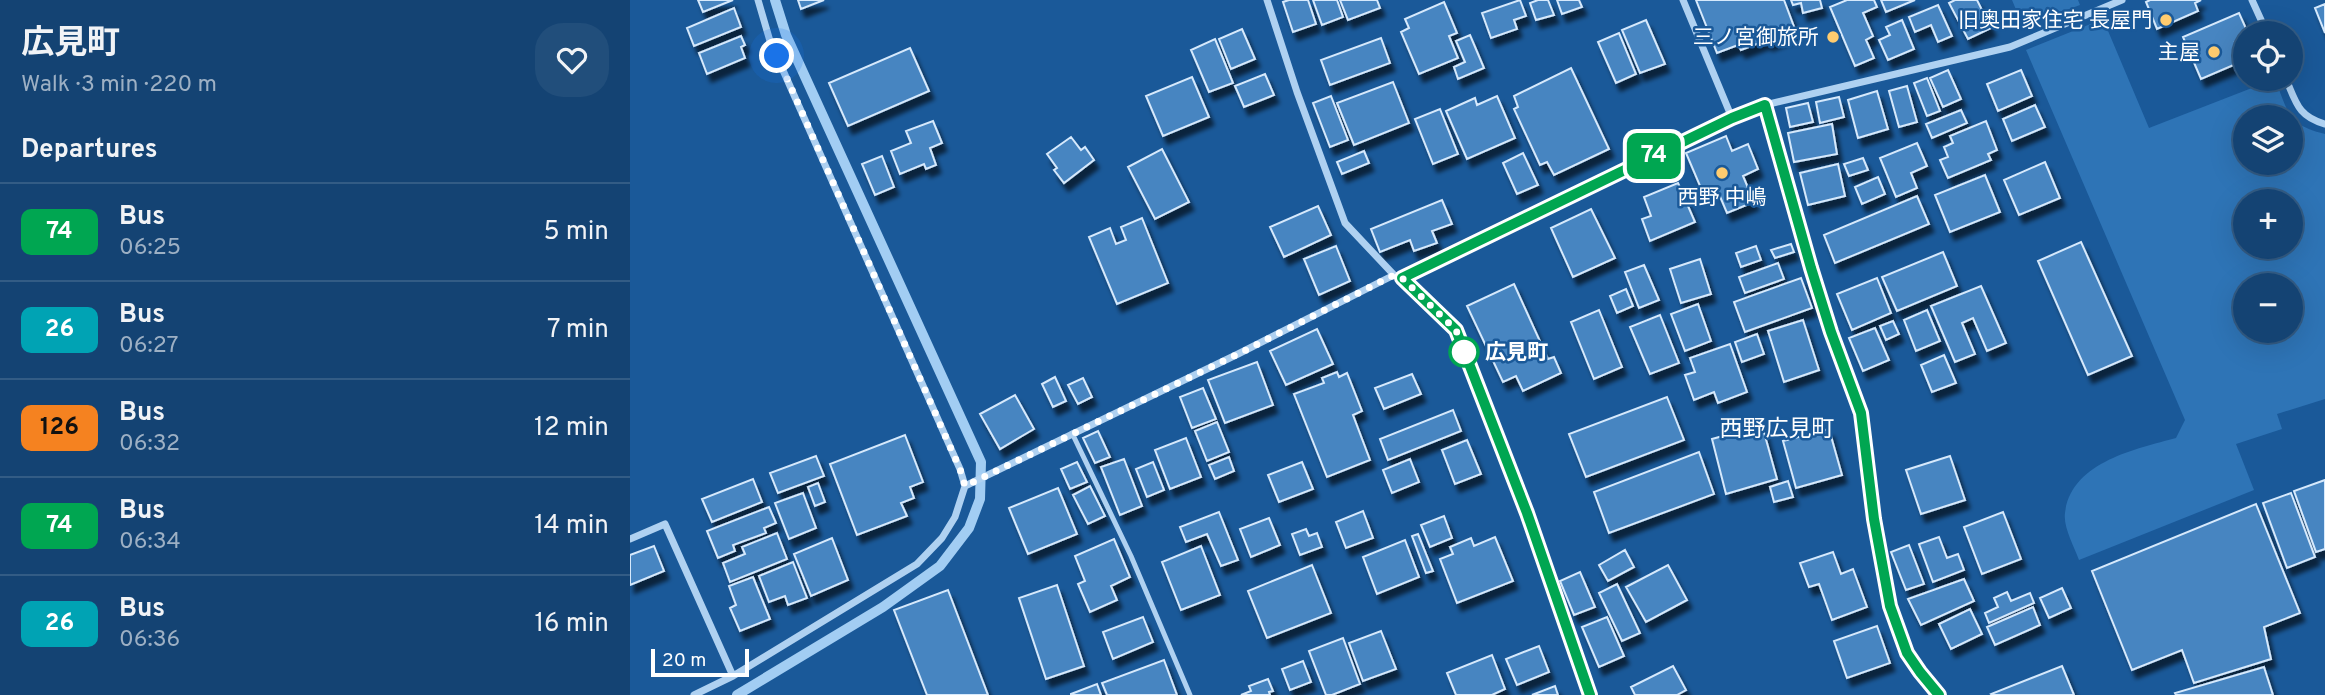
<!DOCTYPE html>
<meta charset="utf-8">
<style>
:root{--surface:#144373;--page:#214e7b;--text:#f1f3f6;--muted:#9db0c4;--line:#335c85}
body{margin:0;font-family:Overpass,"Noto Sans JP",sans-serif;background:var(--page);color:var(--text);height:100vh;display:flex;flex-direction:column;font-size:26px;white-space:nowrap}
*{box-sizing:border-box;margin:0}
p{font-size:23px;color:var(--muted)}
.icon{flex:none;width:38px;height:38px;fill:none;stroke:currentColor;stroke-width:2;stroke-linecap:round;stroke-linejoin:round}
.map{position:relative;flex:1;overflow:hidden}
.panel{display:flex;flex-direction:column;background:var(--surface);width:630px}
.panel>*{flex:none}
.badge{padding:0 14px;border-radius:10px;font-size:24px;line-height:46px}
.fabs{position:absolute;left:1603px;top:21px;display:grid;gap:14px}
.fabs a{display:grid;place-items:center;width:70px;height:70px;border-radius:50%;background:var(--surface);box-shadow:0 7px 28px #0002,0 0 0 2px var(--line);font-size:35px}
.scale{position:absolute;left:21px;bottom:18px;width:98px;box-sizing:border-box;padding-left:7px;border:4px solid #fff;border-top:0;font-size:19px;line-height:24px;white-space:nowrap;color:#fff;-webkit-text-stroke:5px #1a5999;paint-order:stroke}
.you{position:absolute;width:35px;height:35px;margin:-18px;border:5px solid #fff;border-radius:50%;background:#1a73e8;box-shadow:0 0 0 10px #1a73e833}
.map>.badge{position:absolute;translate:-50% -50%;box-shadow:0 0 0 4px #fff}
h2{padding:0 21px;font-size:26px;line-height:63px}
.round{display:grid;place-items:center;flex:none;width:74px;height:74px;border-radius:28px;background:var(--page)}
.headline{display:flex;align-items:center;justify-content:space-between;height:119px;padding:0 21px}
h1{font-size:33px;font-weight:700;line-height:52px}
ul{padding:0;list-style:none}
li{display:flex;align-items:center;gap:21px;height:98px;padding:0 21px;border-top:2px solid var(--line)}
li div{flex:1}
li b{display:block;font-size:26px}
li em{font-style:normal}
li .badge{min-width:77px;font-weight:700;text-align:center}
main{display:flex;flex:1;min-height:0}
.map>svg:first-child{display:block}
.green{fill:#2e74b6;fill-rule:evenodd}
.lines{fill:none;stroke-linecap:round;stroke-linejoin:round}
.stream{stroke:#a2cdf3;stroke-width:10}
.building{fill:#4785c1;stroke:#d6e9fc;stroke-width:2;filter:url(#shadow)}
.service{stroke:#afd1f1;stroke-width:5}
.minor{stroke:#afd1f1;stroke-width:7}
.line-casing{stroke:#fff;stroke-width:16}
.line{stroke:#00a651;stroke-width:10}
.walk{stroke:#fff;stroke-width:7;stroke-dasharray:0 12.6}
.poi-dot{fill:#ffcc6f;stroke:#1a5999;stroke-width:2.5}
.stop-dot{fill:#fff;stroke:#00a651;stroke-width:3.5}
.labels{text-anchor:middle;stroke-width:5;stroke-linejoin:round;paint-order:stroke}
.poi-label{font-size:21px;fill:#fff;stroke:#1a5999;text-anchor:end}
.stop-label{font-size:21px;font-weight:bold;fill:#fff;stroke:#1a5999;text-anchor:start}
.neighbourhood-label{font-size:23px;fill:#fff;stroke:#1a5999}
</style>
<main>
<section class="panel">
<div class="headline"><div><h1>広見町</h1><p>Walk · 3 min · 220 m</p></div><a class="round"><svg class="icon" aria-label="heart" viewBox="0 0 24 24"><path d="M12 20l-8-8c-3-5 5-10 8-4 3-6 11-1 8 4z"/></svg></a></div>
<h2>Departures</h2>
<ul>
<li><span class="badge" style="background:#00a651;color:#fff">74</span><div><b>Bus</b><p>06:25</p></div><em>5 min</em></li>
<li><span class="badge" style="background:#00a3b4;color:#fff">26</span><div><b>Bus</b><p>06:27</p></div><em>7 min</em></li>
<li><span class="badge" style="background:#f58220;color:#111">126</span><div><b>Bus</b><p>06:32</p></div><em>12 min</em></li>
<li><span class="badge" style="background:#00a651;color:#fff">74</span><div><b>Bus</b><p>06:34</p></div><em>14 min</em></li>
<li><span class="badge" style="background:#00a3b4;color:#fff">26</span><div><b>Bus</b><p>06:36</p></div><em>16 min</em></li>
</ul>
</section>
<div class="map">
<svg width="1695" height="695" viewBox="0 0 1695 695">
<defs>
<filter id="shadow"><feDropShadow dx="4.5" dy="8" stdDeviation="2" flood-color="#0009"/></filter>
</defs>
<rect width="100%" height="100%" fill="#1a5999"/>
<path class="green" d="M1382 0H1448L1450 5 1404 22 1387 12Z
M1473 19 1519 128 1645 79C1658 111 1657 125 1695 134V399L1647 414 1652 429 1606 444 1624 490 1449 560C1444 546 1433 527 1435 513 1441 462 1506 449 1546 438L1555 420 1396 50ZM1615 117H1661V163H1615ZM1615 201H1661V247H1615ZM1615 285H1661V331H1615Z"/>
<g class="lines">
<path class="stream" d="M107 695 253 607 310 566 339 528 350 499 351 462 156 35 145 0"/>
</g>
<path class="building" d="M68 0H103L73 12Z
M168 0H194L171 9Z
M659 0H678L686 24 663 32 653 2Z
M683 0H707L713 17 692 25Z
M710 0H747L750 8 718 20Z
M890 0 896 16 884 20 887 29 861 38 852 13Z
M908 0H918L924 15 906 20 900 3Z
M927 0H949L952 7 932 14Z
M1066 0H1154L1166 32 1138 43 1137 40 1111 50 1108 45 1087 53Z
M1161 0H1190L1192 8 1173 13 1171 3 1163 5Z
M1217 0H1244L1247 7 1233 13 1243 36 1236 40 1244 58 1225 66 1200 7Z
M1251 0H1285L1256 12Z
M1325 0H1347L1361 28 1338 39 1319 3Z
M1520 0H1571L1565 3 1568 11 1527 29 1516 2Z
M814 2 827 33 819 36 828 58 789 74 771 32 779 28 775 19Z
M1695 4V33L1685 8Z
M1308 5 1322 36 1308 42 1301 25 1285 32 1279 17Z
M104 8 111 27 64 46 57 28Z
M1609 13 1618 33H1615V38L1605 42 1613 61 1571 79 1553 37Z
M1016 20 1035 64 1010 73 992 30Z
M1272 20 1284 49 1258 60 1249 40 1260 35 1256 27Z
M612 29 625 59 601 69 589 39Z
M989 33 1006 74 986 83 968 42Z
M840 35 854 68 828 79 824 67 835 62 826 41Z
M111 36 115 45 111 47 115 58 77 74 69 53Z
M751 38 760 63 700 85 691 60Z
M585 39 603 83 579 92 561 50Z
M280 48 299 91 218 126 199 83Z
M941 68 979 149 924 175 917 162 910 165 884 109 888 107 884 96Z
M1318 70 1331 99 1313 107 1300 78Z
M1391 70 1402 96 1368 111 1357 84Z
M635 74 644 95 614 107 605 86Z
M562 77 579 117 533 136 516 96Z
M1297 78 1310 111 1297 116 1284 83Z
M763 82 779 123 724 145 707 103Z
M1277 86 1287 122 1269 127 1259 91Z
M1247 91 1258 129 1228 138 1218 100Z
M701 96 718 140 700 147 683 103Z
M867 96 885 138 837 159 816 111 845 98 847 105Z
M1209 97 1214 117 1190 123 1186 102Z
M1178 103 1183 122 1160 127 1156 108Z
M1405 105 1415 127 1382 141 1373 119Z
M810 109 828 154 803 164 785 119Z
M1331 110 1337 123 1302 138 1296 124Z
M303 121 312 143 300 148 306 165 296 169 294 164 270 174 261 151 281 143 276 131Z
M1356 121 1367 150 1358 154 1361 160 1318 178 1310 160 1318 157 1314 147 1323 143 1320 136Z
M1202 124 1207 154 1164 162 1158 133Z
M1096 136 1102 151 1118 144 1128 169 1113 176 1124 202 1097 213 1086 187 1073 193 1056 153Z
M441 137 451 150 455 147 464 160 434 183 424 170 427 168 417 154Z
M1287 143 1297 166 1281 173 1287 188 1266 197 1250 158Z
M532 149 559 202 525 219 498 167Z
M734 151 739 163 712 174 707 162Z
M893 153 908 185 887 194 873 163Z
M252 156 264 187 245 195 232 164Z
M1233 158 1238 170 1219 176 1214 164Z
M1415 162 1430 198 1389 215 1374 180Z
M1208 164 1215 196 1178 205 1170 173Z
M1355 175 1370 212 1320 232 1305 195Z
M1248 177 1255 194 1232 204 1225 187Z
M1048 183 1065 222 1020 241 1012 219 1021 216 1014 197Z
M1287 196 1299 224 1205 263 1194 235Z
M812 200 822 224 802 231 807 243 784 251 780 240 750 252 741 229Z
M688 206 701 235 654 257 640 227Z
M961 209 985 258 943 277 921 228Z
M512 218 538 283 487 304 459 237 480 228 486 244 496 240 491 227Z
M1451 242 1502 356 1458 375 1408 261Z
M1161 244 1164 252 1145 258 1141 250Z
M706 246 720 281 689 295 674 259Z
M1126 246 1131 260 1111 267 1106 253Z
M1313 252 1327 286 1267 311 1252 277Z
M1070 259 1081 294 1051 303 1040 269Z
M1148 263 1154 279 1115 293 1109 277Z
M1014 265 1029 300 1009 308 995 272Z
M1171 278 1182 308 1115 332 1104 302Z
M1247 278 1261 313 1222 330 1207 294Z
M884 284 918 359 924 357 931 373 893 391 886 376 873 382 837 306Z
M1351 286 1376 343 1357 351 1343 318 1332 323 1345 354 1325 362 1301 306Z
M996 289 1003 306 987 313 980 296Z
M1068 304 1081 341 1055 351 1041 314Z
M969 310 992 367 964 379 941 322Z
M1297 310 1310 341 1286 351 1274 320Z
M1030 315 1049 363 1020 374 1000 327Z
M1173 320 1189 370 1154 382 1138 331Z
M1263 321 1269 334 1256 340 1250 326Z
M1245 328 1259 360 1233 371 1219 338Z
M687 329 703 364 656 385 640 351Z
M1127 334 1134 354 1112 362 1105 342Z
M1100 344 1117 392 1088 403 1084 392 1064 400 1055 375 1065 372 1060 358Z
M1314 355 1326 383 1302 392 1291 365Z
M627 362 643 405 595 423 578 380Z
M707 372 709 377 717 373 732 411 723 415 740 460 697 477 664 394 694 383 692 378Z
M782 374 791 394 754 409 745 388Z
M425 377 436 401 423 407 412 384Z
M453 378 462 397 448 404 438 385Z
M573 388 586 419 562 428 550 397Z
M385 395 404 429 370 449 350 414Z
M1037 397 1054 440 956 477 939 434Z
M823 410 831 431 758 460 750 439Z
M587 422 599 452 577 461 565 431Z
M1132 425 1147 479 1096 494 1082 439Z
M1199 429 1212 475 1166 488 1153 441Z
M468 431 480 457 465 463 453 438Z
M275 435 293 482 280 487 284 498 271 503 277 516 227 535 200 464Z
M556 438 571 477 540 489 525 450Z
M837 440 851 474 825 484 812 450Z
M1069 452 1084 494 979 533 964 492Z
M186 456 194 476 148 493 140 473Z
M1320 456 1335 500 1291 514 1276 470Z
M599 457 604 471 585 479 579 465Z
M494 459 512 506 490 515 471 467Z
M780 459 789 482 762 493 753 470Z
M447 462 457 482 440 489 431 469Z
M523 462 534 490 517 497 506 469Z
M672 462 683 489 649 502 638 475Z
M123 479 132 502 82 522 72 499Z
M1695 480V549L1686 552 1664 491Z
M1158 481 1163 497 1144 502 1140 487Z
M188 483 195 502 185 506 178 487Z
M460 486 475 516 458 524 443 495Z
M428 488 447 534 398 554 379 508Z
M173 493 186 528 159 539 145 503Z
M1661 493 1685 557 1657 568 1633 503Z
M1626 504 1670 613 1634 627 1641 659 1564 683 1552 650 1502 670 1462 571Z
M139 507 146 523 134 528 136 533 103 545 105 551 88 558 77 531Z
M733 511 743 538 716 548 706 522Z
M589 512 608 560 591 566 577 534 556 542 550 527Z
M1373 512 1391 559 1352 574 1334 527Z
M814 516 822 538 800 547 791 525Z
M639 518 650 545 621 557 610 529Z
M676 529 679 536 687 533 692 547 670 555 662 534Z
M147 533 157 559 100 582 93 563 115 554 112 547Z
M788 534 803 571 796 573 782 536Z
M865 537 883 581 827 603 810 559 823 554 820 547 841 538 844 546Z
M1309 537 1317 558 1328 554 1334 570 1303 582 1289 544Z
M202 538 218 580 181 596 164 554Z
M484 539 500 577 481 586 487 600 460 612 448 584 455 581 445 556Z
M775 540 789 577 747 594 733 557Z
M1279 545 1294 584 1276 590 1261 552Z
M24 546 34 571 0 585V555Z
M571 546 590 595 551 610 532 562Z
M995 550 1004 567 978 581 969 565Z
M1203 552 1211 574 1223 569 1237 607 1202 620 1189 584 1179 587 1170 563Z
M163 562 177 598 158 605 155 596 139 602 129 576Z
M682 565 701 613 637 638 618 591Z
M1038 565 1057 600 1016 622 996 587Z
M950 572 965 607 944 615 930 581Z
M123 577 140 619 110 631 100 608 106 605 99 586Z
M1334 579 1344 601 1291 625 1278 599Z
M987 584 1010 633 992 641 969 593Z
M427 585 454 666 416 679 389 598Z
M1432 588 1441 608 1419 618 1410 598Z
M318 590 358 695H297L264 610Z
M1377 592 1381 601 1400 593 1404 603 1359 623 1355 613 1368 607 1364 598Z
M1403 607 1410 625 1365 645 1357 627Z
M1340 609 1352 634 1321 649 1309 624Z
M513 617 523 642 483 659 473 632Z
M977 617 994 656 969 667 952 627Z
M1247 626 1260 663 1217 678 1204 641Z
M751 631 766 669 733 681 719 643Z
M713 638 730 684 702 695H696L679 651Z
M909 646 919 672 887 685 876 659Z
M862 655 875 689 862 695H826L817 673Z
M534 660 547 695H477L472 683Z
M673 661 681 682 660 690 652 669Z
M1043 666 1056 690 1047 695H1005L1001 687Z
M1432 666 1444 695H1362L1361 694Z
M1634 667 1643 695H1546L1545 693Z
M638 679 643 691 639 692 640 695H611L621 691 619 686Z
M467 684 471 695H441V694Z
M925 686 928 695H902Z"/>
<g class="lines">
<path class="service" d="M442 433 501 556 560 695"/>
<path class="minor" d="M637 0 667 92 715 223 764 275 772 278 826 330 897 513 960 695
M1053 0 1102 118
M1622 0 1637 33
M1656 79C1666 102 1668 117 1695 124
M1135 105 1180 268 1201 332 1231 413 1244 519 1260 606 1277 653 1309 695
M772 278 1102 118 1135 105 1380 47 1492 0
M335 486 608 354 764 275
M0 539 35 524 103 676
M64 695 103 676 287 564 312 538 325 517 335 486 330 469 140 41 128 0"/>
</g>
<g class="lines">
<g class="line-casing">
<path id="line" d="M960 695 897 513 826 330 772 278 1102 118 1135 105 1181 268 1201 332 1231 413 1244 519 1260 606 1277 653 1290 672 1309 695"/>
</g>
<use href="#line" class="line"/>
<path class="walk" d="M147 56 330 469 335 486 608 354 764 275 772 278 826 330 834 352"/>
</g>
<g class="poi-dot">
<circle cx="1536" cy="20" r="7"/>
<circle cx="1203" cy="37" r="7"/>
<circle cx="1584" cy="52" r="7"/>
<circle cx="1092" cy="173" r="7"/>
</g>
<circle class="stop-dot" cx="834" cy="352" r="14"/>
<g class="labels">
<g class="poi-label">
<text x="1522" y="27">旧奥田家住宅 長屋門</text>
<text x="1189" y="44">三ノ宮御旅所</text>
<text x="1570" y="59">主屋</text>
<text x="1092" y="204" text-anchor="middle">西野 中嶋</text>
</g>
<g class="stop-label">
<text x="855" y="359">広見町</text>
</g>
<g class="neighbourhood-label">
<text x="1147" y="436">西野広見町</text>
</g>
</g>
</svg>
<div class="fabs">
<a><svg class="icon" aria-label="locate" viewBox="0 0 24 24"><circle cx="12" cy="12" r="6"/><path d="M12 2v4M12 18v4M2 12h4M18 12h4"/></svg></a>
<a><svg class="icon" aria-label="layers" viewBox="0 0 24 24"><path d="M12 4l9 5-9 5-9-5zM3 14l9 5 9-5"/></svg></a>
<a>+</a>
<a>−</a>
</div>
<div class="scale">20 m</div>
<div class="you" style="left:147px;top:56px"></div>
<b class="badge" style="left:1024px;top:156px;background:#00a651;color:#fff">74</b>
</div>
</main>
